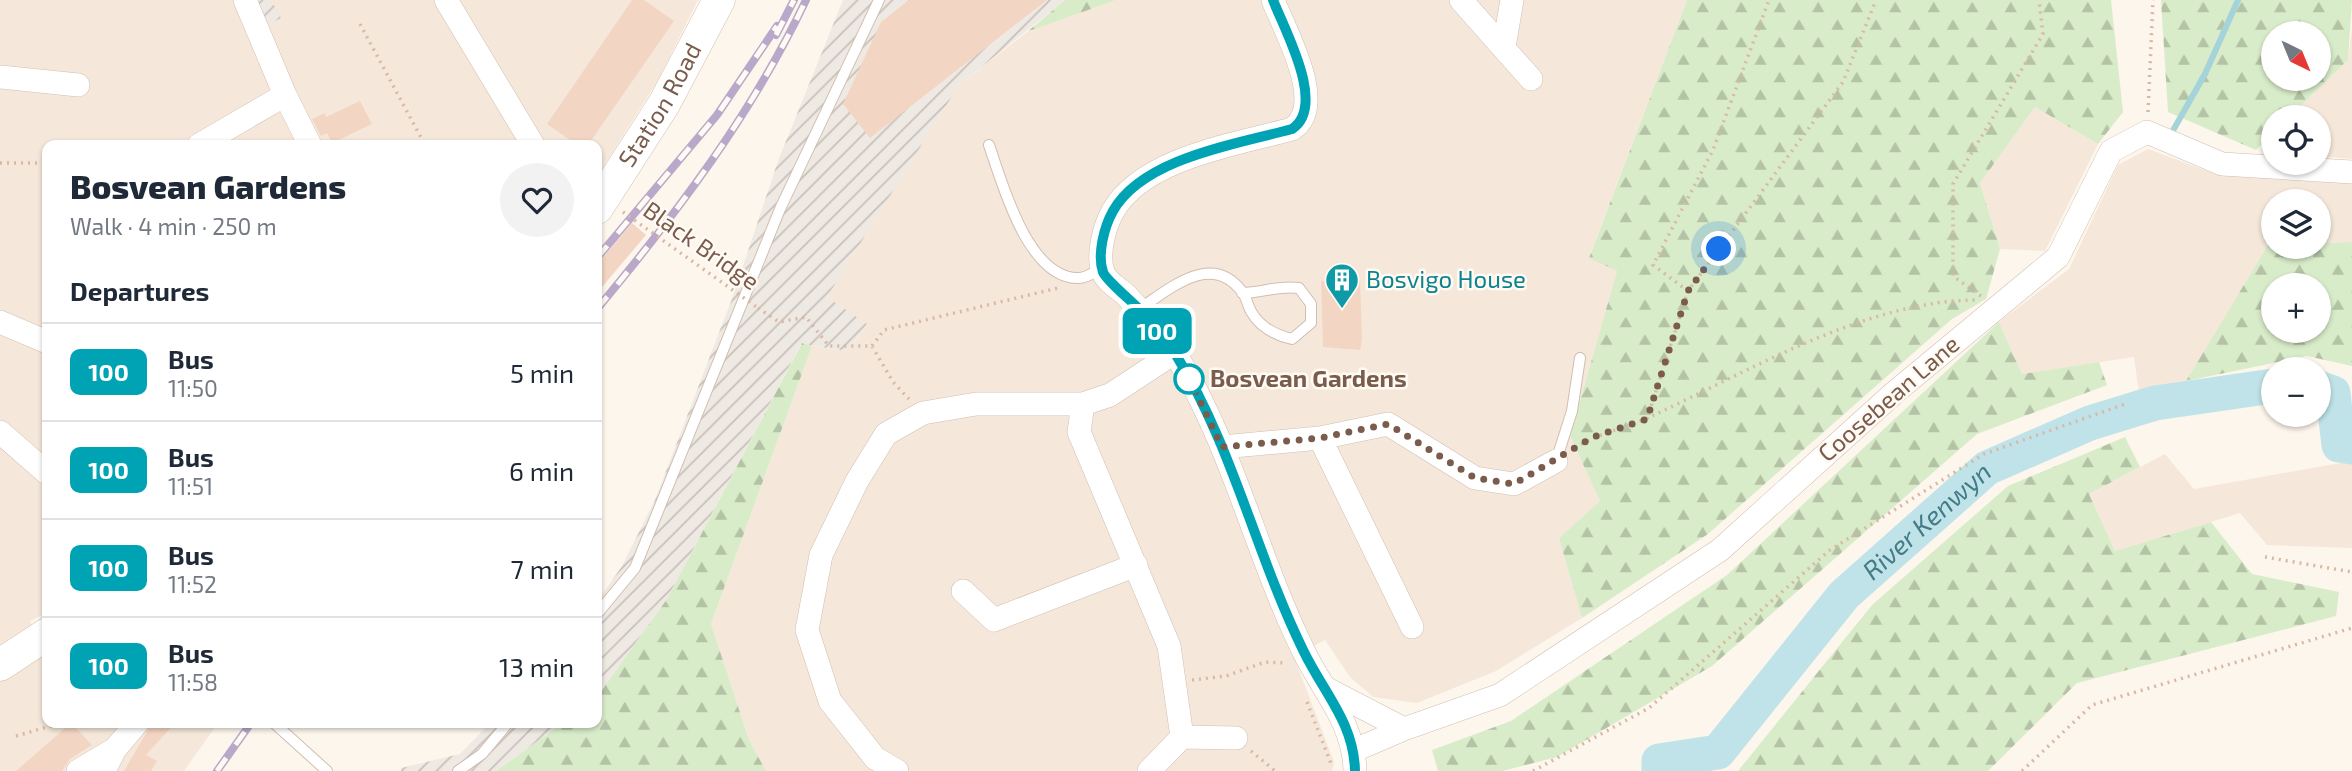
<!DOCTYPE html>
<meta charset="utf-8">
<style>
:root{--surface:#fff;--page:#f2f2f3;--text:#1f2937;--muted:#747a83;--line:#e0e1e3}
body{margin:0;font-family:"Exo 2",sans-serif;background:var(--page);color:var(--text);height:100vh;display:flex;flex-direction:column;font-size:26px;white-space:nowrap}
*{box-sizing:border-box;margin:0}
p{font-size:23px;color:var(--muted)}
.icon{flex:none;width:38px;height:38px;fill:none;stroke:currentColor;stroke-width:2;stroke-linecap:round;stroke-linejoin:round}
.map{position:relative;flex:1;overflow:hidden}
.sheet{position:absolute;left:42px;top:140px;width:560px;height:588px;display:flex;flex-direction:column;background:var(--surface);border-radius:14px;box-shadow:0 2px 5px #0004}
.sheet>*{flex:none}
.badge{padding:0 14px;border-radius:10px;font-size:24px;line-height:46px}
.needle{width:46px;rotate:137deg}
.tools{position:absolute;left:2261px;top:21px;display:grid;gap:14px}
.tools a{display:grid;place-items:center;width:70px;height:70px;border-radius:50%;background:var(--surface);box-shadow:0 2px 5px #0004;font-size:35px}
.you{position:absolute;width:35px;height:35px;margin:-18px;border:5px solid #fff;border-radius:50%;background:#1a73e8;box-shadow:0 0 0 10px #1a73e833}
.map>.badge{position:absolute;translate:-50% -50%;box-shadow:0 0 0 4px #fff}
h2{padding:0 28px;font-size:26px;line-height:63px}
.round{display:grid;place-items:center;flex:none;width:74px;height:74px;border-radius:37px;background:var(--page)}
.overview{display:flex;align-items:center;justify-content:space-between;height:119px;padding:0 28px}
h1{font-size:33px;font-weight:800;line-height:52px}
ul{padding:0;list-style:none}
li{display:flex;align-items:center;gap:21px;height:98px;padding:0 28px;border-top:2px solid var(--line)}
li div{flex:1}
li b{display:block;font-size:26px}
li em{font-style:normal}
li .badge{min-width:77px;font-weight:700;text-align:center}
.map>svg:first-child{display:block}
.residential{fill:#f5e8da}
.industrial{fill:url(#industrial-furrows)}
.forest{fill:url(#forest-firs);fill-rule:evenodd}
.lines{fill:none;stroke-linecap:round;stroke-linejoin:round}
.stream{stroke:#a5d3da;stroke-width:6}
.river{stroke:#bfe3e8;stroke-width:35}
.building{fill:#f3d5c3}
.lane-casing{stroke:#d1beb0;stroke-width:12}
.street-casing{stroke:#d1beb0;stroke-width:24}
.secondary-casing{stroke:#d6c0b0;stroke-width:33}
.path{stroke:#d9b8a5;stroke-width:3.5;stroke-dasharray:2 5;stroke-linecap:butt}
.lane{stroke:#fff;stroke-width:10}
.street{stroke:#fff;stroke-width:23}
.secondary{stroke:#fff;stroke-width:32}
.rail-casing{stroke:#b9a8c9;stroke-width:8}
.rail{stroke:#fffaf3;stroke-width:5;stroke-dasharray:16;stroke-linecap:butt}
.path-bridge{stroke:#d9b8a5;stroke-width:3.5;stroke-dasharray:2 5;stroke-linecap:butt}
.line-casing{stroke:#fff;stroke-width:16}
.line{stroke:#00a3b4;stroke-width:10}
.walk{stroke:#7a5c4d;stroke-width:7;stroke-dasharray:0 12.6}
.stop-dot{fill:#fff;stroke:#00a3b4;stroke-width:3.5}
.labels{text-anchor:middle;stroke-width:5;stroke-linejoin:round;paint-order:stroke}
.street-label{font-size:24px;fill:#7a5c4d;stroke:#fffaf3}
.culture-label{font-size:24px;fill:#0d838f;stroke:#fffaf3;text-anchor:start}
.stop-label{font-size:24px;font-weight:bold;fill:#7a5c4d;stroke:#fffaf3;text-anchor:start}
.water-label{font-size:26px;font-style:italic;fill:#437c86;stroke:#fffaf3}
</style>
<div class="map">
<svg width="2352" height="771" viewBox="0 0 2352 771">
<defs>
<pattern id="industrial-furrows" width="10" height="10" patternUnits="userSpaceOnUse" patternTransform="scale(1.75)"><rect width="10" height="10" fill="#efe9e4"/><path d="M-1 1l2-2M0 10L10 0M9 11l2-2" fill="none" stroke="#c7c0bb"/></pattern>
<pattern id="forest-firs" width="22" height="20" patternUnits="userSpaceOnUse" patternTransform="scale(1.75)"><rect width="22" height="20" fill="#d8ecc9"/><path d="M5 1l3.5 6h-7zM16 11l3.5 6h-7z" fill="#b4c2a5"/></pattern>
</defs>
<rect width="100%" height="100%" fill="#fdf6ec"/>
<path class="residential" d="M0 0H698L658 80 597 177V145H47V613L30 621 47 656V723H218L184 771H0Z
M1116 0H1687L1589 257 1617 271 1570 436 1600 501 1559 538 1582 618 1496 671 1417 703 1373 697 1350 677 1325 640 1294 657 1334 762 1332 771H766L749 740 711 624 812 346 848 351 867 325 827 297 959 85 1027 32Z
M2352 28V159L2319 156V117H2289L2348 60Z
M2035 107 2098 144 2045 251 2000 249 1980 183Z
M2148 149 2218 175 2352 182V242L2319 243V201H2273V243H2269L2186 381 2139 393 2134 357 2022 374 1999 322 2069 269 2118 165Z
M2165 454 2194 489 2352 461V548L2267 545 2240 513 2115 551 2089 494Z"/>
<path class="industrial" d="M253 0H271L281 18 267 25Z
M843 0H1065L959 85 827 297 867 324 848 351 801 344 667 599 597 697V602L622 566 655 500 733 296 778 161Z
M490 723H563L496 771H401V768L460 754Z"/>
<path class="forest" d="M1065 0H1116L1027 32Z
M1687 0H2111L2123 112 2098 144 2035 107 1980 183 2000 249 1986 299 1952 319 1708 534 1582 618 1559 538 1600 501 1570 436 1617 271 1589 258Z
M2161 0H2352L2348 60 2289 117H2273V133L2256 150 2168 112ZM2319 33V79H2273V33Z
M2352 242V366L2307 356 2186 381 2269 243H2273V247H2319V243ZM2319 285V331H2273V285Z
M1999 322 2022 374 2099 362 2107 385 1977 434 1712 666 1557 757 1502 771H1438L1432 750 1511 721 1727 575Z
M802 343 812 346 711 624 749 740 766 771H496L563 723H597V697L667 599Z
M2125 437 2140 467 2089 494 2115 551 2211 522 2252 574 2339 592 2336 616 2077 683 1988 771H1738L1872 605 2008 486Z"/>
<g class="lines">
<path class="stream" d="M2171 134 2205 74 2238 0"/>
<g class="river">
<path d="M2319 388 2333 393 2339 445 2352 447"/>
<path id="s1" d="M1659 771V761L1718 752 1844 595 1987 468 2090 423 2155 403 2273 386"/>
</g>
</g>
<path class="building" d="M632 0H644L674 21 588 145H577L547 124Z
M909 0H1047L870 138 843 104 881 22Z
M360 101 372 124 332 143 327 133 321 136 312 119 325 113 326 117Z
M632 223 646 235 597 293V265Z
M1360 280 1362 340 1360 350 1323 347 1321 281Z
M71 723 92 745 70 759 62 771H16Z
M152 723H175L146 755 157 761 151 771H124Z"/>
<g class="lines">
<g class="lane-casing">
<path id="lane" d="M989 145C1002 182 1027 277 1077 278 1085 279 1094 272 1102 268
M1139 309C1170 289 1212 250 1243 293 1247 299 1248 307 1252 313 1261 328 1275 335 1292 339L1311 323V304L1299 288C1278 285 1262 293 1242 293
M1556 461 1572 411 1580 358
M597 614 635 568 780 209 879 0
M274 723 327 771
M458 771 482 754 508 723"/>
</g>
<g class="street-casing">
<path id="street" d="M245 0 285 95 310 145
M446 0 533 145
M1273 0C1285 31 1328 106 1292 129 1237 144 1143 158 1113 211 1104 227 1097 255 1103 272 1106 281 1118 288 1125 294 1143 313 1162 334 1176 355 1233 447 1256 555 1304 652 1324 693 1354 723 1355 771
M1461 0 1531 79
M1504 47 1512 0
M0 77 78 85
M199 145 285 95
M0 322 47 342
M1083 404 1079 432 1169 646 1182 737 1149 771
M0 432 47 473
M1320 438 1412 627
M1222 447 1320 438 1388 424 1475 478 1514 484 1556 461
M963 591 994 620 1136 565
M1327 689 1404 729 1355 750
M1404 729 1500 695 1720 550 1894 393 2058 257 2111 151 2147 132 2222 164 2352 172
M1182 737 1236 738
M78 771 115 749
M104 771 115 749 137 723
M897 771 875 758 830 701 807 630 821 555 857 481 886 434 923 413 976 404H1083L1110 395 1174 353"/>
</g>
<g class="secondary-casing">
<g id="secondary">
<path id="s2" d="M597 208 664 104 719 0"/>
<path d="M0 665 47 634"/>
</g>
</g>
<path class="path" d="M360 24 425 145
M2148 112 2153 0
M0 163H47
M1688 291 1653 265 1713 150 1769 0
M1981 296 1953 276V184L2043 34 2039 0
M758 308 779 322 806 317 829 346H872L893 382 909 399
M872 346 884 330 1058 288
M1647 419 1688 291 1843 82 1876 0
M1575 448C1600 432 1628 428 1654 415 1751 370 1867 301 1975 300
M2265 557 2352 572
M1192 680 1226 676 1265 662 1287 663
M1307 702 1332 766
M16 736 61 723
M1251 751 1275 771
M1533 771 1649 708 1830 550 1984 454 2128 403
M2022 771 2092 705 2352 628"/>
<use href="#lane" class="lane"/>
<use href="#street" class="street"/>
<use href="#secondary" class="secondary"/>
<g class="rail-casing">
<path id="rail" d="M776 35 794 0
M597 258 717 115 777 26
M597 309C677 213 752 114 806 0
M217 771 251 723"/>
</g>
<use href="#rail" class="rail"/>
<path class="path-bridge" d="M623 212 758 308"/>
</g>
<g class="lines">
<g class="line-casing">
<path id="line" d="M1273 0C1285 31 1327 106 1292 129 1237 144 1143 158 1113 211 1104 227 1097 255 1103 272 1106 280 1128 298 1136 306 1150 321 1165 338 1176 355 1233 447 1256 555 1304 652 1324 693 1354 723 1355 771"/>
</g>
<use href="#line" class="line"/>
<path class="walk" d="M1189 379 1187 374 1222 447 1320 438 1388 424 1475 478 1514 484 1593 437 1647 419 1688 291 1719 249"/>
</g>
<defs>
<g id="building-pin" transform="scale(1.75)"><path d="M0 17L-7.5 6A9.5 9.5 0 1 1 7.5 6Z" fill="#0f9aa8" stroke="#fffaf3"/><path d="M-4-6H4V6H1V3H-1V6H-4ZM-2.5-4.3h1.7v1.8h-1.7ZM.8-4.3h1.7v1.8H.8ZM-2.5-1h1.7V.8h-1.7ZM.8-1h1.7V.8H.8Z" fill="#fff"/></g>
</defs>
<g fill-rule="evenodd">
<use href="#building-pin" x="1342" y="280"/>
</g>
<circle class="stop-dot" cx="1189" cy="379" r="14"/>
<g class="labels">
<g class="street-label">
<text dy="8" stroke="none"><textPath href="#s2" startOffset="121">Station Road</textPath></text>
<text transform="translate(701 246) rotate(35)" y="8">Black Bridge</text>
<text transform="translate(1889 399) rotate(-41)" y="8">Coosebean Lane</text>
</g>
<g class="culture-label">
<text x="1366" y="288">Bosvigo House</text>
</g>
<g class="stop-label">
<text x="1210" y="387">Bosvean Gardens</text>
</g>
<g class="water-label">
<text dy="9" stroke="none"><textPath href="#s1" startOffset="382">River Kenwyn</textPath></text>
</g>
</g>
</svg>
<div class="tools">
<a><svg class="needle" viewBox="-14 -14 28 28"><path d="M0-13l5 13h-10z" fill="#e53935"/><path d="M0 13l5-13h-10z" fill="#747a83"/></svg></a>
<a><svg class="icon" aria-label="locate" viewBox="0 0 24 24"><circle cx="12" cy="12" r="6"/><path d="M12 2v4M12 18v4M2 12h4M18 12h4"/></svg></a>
<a><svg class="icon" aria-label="layers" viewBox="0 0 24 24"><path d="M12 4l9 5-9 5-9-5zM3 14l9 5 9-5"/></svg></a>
<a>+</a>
<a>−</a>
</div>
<div class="you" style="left:1719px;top:249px"></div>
<b class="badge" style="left:1157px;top:331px;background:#00a3b4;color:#fff">100</b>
<section class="sheet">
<div class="overview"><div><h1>Bosvean Gardens</h1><p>Walk · 4 min · 250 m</p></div><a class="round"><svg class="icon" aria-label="heart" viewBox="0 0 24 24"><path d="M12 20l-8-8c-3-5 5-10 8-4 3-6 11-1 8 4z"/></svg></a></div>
<h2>Departures</h2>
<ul>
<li><span class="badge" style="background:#00a3b4;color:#fff">100</span><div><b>Bus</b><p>11:50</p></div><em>5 min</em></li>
<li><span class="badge" style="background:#00a3b4;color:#fff">100</span><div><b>Bus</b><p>11:51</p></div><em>6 min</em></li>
<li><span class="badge" style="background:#00a3b4;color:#fff">100</span><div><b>Bus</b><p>11:52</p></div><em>7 min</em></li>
<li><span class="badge" style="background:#00a3b4;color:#fff">100</span><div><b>Bus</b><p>11:58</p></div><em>13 min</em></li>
</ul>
</section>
</div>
